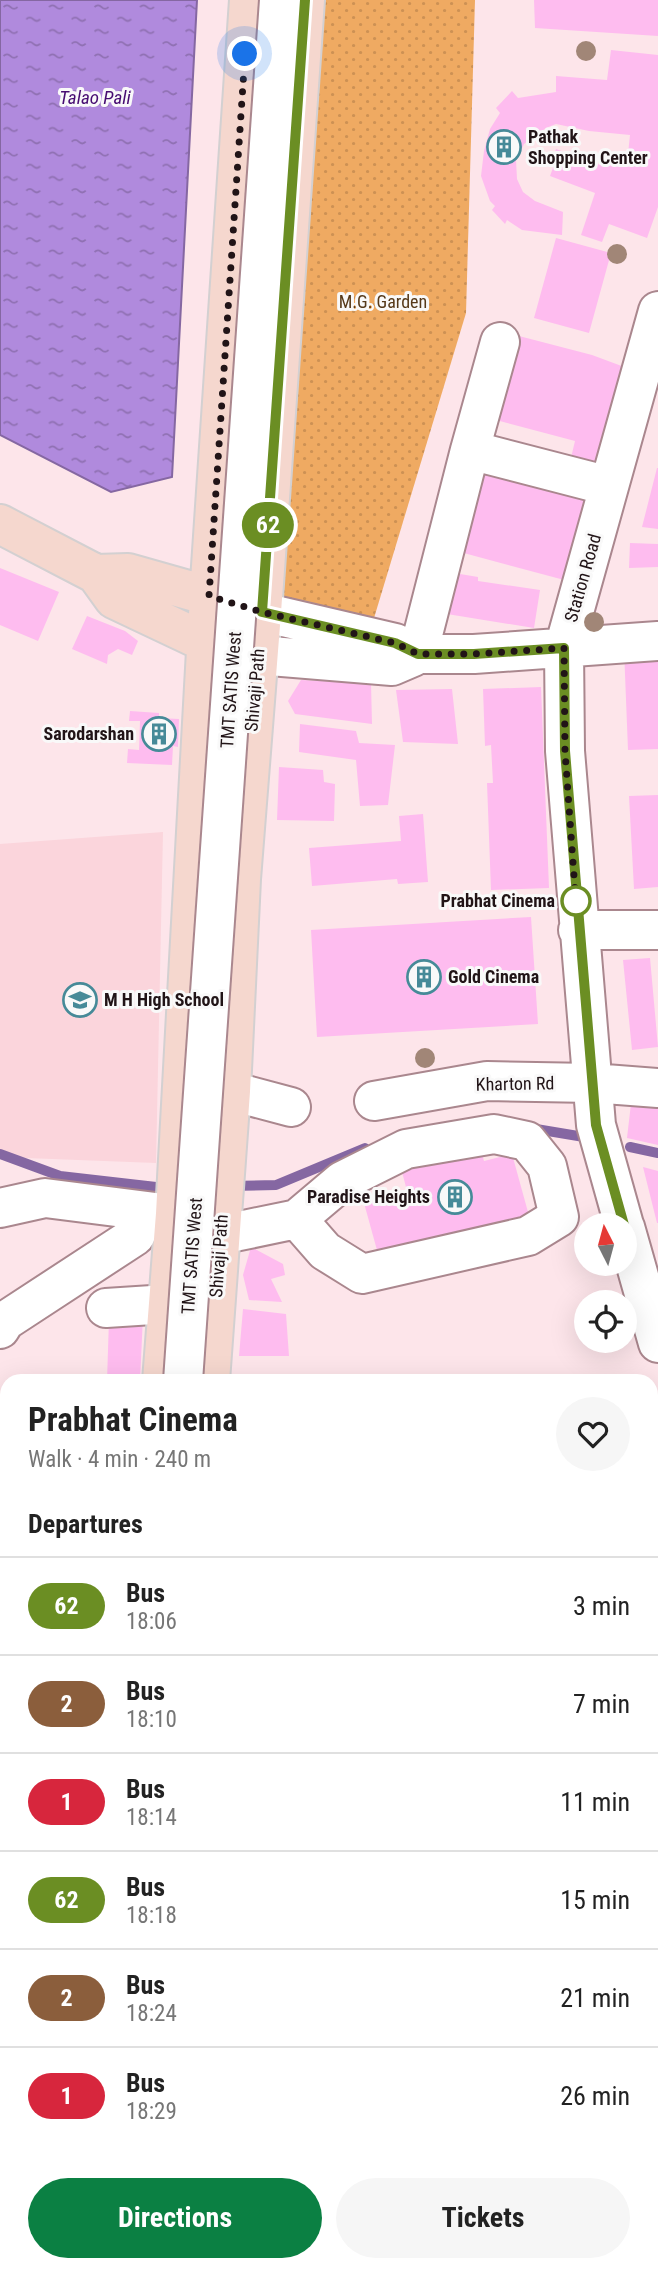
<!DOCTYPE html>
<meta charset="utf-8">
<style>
:root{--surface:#fff;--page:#f6f6f6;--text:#222;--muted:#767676;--line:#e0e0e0;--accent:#0b8043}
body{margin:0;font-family:"Roboto Condensed",sans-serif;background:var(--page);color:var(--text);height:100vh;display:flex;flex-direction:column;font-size:26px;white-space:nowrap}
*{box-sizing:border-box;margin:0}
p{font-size:23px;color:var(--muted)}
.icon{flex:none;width:38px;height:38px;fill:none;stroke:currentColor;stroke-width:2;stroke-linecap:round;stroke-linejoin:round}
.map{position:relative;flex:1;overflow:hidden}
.drawer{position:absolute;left:0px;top:1374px;width:658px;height:898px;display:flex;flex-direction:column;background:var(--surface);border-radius:21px 21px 0 0;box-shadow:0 7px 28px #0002}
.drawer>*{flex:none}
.badge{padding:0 14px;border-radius:23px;font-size:24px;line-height:46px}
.needle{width:46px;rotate:354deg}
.tools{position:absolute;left:574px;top:1213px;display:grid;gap:14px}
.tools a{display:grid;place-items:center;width:63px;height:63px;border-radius:50%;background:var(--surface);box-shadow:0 7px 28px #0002;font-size:35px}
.you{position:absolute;width:35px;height:35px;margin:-18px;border:5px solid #fff;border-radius:50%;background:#1a73e8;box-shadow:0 0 0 10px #1a73e833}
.map>.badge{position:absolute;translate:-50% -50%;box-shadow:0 0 0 4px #fff}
h2{padding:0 28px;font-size:26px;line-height:63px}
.round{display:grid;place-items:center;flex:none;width:74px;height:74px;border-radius:37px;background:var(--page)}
.headline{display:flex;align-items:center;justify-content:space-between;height:119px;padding:0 28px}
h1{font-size:33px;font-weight:700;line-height:52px}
.action{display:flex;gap:14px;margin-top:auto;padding:14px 28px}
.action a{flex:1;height:80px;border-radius:42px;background:var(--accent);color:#fff;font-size:28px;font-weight:700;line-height:80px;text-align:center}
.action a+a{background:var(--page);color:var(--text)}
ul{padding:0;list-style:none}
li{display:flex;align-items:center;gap:21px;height:98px;padding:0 28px;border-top:2px solid var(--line)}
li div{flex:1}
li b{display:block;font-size:26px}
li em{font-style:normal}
li .badge{min-width:77px;font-weight:700;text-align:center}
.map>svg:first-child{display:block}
.built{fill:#fbd5dc}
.green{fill:url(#green-dots)}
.water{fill:url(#water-ripples);stroke:#8567a2;stroke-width:2}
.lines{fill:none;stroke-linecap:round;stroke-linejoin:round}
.stream{stroke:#8567a2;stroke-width:10}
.building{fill:#febcef}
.minor-casing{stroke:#aa878e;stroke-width:42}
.major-casing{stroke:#d3d0d1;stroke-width:42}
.minor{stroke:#fff;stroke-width:38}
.major{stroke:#f5d7ce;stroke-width:38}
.minor-bridge-casing{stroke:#aa878e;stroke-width:42;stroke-linecap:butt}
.minor-bridge{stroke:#fff;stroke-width:38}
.tree{fill:#a18677}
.line-casing{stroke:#fff;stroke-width:16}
.line{stroke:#6b8e23;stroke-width:10}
.walk{stroke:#211417;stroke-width:7;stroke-dasharray:0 12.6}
.stop-dot{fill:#fff;stroke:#6b8e23;stroke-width:3.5}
.labels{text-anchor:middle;stroke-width:6;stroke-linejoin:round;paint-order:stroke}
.poi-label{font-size:18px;font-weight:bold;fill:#211417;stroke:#f9f9f9;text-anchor:start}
.park-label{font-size:18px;fill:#563919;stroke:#f9f9f9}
.street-label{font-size:18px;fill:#211417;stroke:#f9f9f9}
.stop-label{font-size:18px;font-weight:bold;fill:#211417;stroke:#f9f9f9;text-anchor:end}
.water-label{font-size:19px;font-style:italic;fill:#460c71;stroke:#f9f9f9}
</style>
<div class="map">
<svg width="658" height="2271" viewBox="0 0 658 2271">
<defs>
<pattern id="green-dots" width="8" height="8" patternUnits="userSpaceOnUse" patternTransform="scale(1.75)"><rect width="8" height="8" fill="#efaa62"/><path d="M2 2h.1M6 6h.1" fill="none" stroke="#cd9154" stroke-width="1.8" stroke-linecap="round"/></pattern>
<pattern id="water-ripples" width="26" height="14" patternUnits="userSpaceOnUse" patternTransform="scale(1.75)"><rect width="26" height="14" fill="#b08add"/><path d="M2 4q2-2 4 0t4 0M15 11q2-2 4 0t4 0" fill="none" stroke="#8f70b2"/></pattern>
</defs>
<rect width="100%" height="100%" fill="#fde5ea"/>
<path class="built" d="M163 832 156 1163 0 1157V844Z"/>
<path class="green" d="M325 0H475L466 313 371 628 276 600Z"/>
<path class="water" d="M0 0H197L172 477 111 492 0 435Z"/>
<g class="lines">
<path class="stream" d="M530 1128 590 1138
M630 1147 658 1153
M0 1154 60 1176 156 1187
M230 1186 276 1185 365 1148"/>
</g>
<path class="building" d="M534 0H658V36L535 28Z
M611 50 658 55V207L647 238 609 224 602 242 581 235 595 193 550 176 554 165 551 164 556 149 606 167 609 156 627 163 630 135 589 131 556 124 546 128 524 144 516 160 517 179 523 192 535 201 563 212 562 235 522 230 507 220 505 224 492 210 495 206 490 201 481 176 484 151 490 129 500 113 496 108 512 91 518 98 556 92V76L607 80Z
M556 238 611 253 589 333 534 318Z
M519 336 592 355 627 368 604 475 569 466 575 441 496 420Z
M484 465 592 493 568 581 460 552Z
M657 468H658V529L642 527Z
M630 543 658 544V567L629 568Z
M0 568 59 592 38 641 0 625Z
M454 573 478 577V581L540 590 534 628 447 614Z
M87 616 125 631 138 641 132 655 118 649 108 655 107 664 72 649Z
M658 647V749L628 750 624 649Z
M301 680 371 683 372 724 295 714 288 701Z
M541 687 549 888 491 890 487 783H493L491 745 485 746 483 689Z
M452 689 458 744 403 742 396 690Z
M130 711 159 713V718L179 719 178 747 173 746 172 765 127 763 128 749 139 750 140 721H129Z
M300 724 356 731 359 743 395 745 388 805 360 806 356 760 299 752Z
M279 767 323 770 324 782 335 784 334 821 277 820Z
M658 795V887L634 889 629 796Z
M423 814 428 882 398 884 397 879 312 886 309 848 401 841 399 816Z
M531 917 538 1024 317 1037 311 930Z
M650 958 658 1047 632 1050 623 960Z
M632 1095 658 1096V1145L627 1138Z
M479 1143 484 1161 512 1154 531 1223 380 1261 364 1203 407 1191 400 1164Z
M643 1167 658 1171V1223H657Z
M251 1247 283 1264 285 1275 271 1279 282 1302 249 1300 243 1275Z
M243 1309 286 1314 289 1356H239Z
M143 1316 140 1381H107L109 1319Z
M658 1539V1571L651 1572V1540Z
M651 1689H658V1777L651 1778Z
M0 1730 7 1731V1817H0Z
M0 1876H7V2025H0Z
M658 1923V1972L651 1973V1924Z
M0 2054H7V2119H0Z
M651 2095H658V2159H651Z
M7 2152V2218L0 2220V2153Z
M171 2264H235L234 2271H170Z
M277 2264H328L329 2271H278Z
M363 2264H407V2267L364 2269Z"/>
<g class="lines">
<g class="minor-casing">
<path id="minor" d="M500 342 470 450 609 486
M262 612 395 643 418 654H474L658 641
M418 654 470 450
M258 655 392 666 413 657
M578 930H658
M231 1091 291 1107
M374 1101 487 1081 592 1083 658 1088
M0 1208 45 1198 171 1214
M624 1225 596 1125 565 751 564 648 658 311
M625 1227 658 1343
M220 1235 297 1219 342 1181 406 1149 494 1134 527 1141 547 1166 559 1217 528 1236 362 1274 325 1251 297 1219
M106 1308 168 1304
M0 1329 5 1321 135 1236 146 1212
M651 1443 658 1442
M651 2078H658
M0 2134H7"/>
</g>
<g class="major-casing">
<path id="major" d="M0 524 96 574 128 573 234 603
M96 574 114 599 207 643 229 648
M162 1381 175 1214 209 596 249 0
M210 1381 231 1091 241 879 262 612 305 0
M0 1686H7
M93 2271V2264
M142 2271 143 2264"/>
</g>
<use href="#minor" class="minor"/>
<use href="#major" class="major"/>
<g class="minor-bridge-casing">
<path id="minor-bridge" d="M183 1381 279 0"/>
</g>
<use href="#minor-bridge" class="minor-bridge"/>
</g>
<g class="tree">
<circle cx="586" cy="51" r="10"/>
<circle cx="617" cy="254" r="10"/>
<circle cx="594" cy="622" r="10"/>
<circle cx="425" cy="1058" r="10"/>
</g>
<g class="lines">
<g class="line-casing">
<path id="line" d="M305 0 262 612 395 643 418 654H474L564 648 565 751 596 1125 624 1225"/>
</g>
<use href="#line" class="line"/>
<path class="walk" d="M245 54 209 596 262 612 395 643 418 654H474L564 648 565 751 576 904V901"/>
</g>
<defs>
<g id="building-ring" transform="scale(1.75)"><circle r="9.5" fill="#f9f9f9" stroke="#468a98" stroke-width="1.5"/><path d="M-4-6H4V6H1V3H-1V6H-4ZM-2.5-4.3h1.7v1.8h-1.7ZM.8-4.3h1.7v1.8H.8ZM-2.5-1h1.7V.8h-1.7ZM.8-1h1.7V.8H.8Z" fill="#468a98"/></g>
<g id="school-ring" transform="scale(1.75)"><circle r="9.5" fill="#f9f9f9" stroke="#468a98" stroke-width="1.5"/><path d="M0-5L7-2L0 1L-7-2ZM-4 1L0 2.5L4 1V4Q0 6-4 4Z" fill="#468a98"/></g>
</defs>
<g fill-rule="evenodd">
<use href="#building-ring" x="504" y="147"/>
<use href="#building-ring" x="159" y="734"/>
<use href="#building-ring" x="424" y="977"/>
<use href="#school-ring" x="80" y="1000"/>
<use href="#building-ring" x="455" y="1197"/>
</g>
<circle class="stop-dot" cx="576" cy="901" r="14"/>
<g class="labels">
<g class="poi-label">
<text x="528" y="143">Pathak<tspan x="528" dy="21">Shopping Center</tspan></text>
<text x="134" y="740" text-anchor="end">Sarodarshan</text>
<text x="448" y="983">Gold Cinema</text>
<text x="104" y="1006">M H High School</text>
<text x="430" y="1203" text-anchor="end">Paradise Heights</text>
</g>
<g class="park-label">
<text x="383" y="308">M.G. Garden</text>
</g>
<g class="street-label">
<text transform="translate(583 578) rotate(-74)" y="6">Station Road</text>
<text transform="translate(231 690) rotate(-86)" y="6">TMT SATIS West</text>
<text transform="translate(255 690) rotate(-85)" y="6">Shivaji Path</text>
<text transform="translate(515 1084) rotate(-1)" y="6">Kharton Rd</text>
<text transform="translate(192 1256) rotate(-86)" y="6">TMT SATIS West</text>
<text transform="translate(219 1256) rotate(-86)" y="6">Shivaji Path</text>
</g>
<g class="stop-label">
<text x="555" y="907">Prabhat Cinema</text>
</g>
<g class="water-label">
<text x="95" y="104">Talao Pali</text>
</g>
</g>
</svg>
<div class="tools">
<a><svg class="needle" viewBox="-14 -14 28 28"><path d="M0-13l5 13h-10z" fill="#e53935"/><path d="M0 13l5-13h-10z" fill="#767676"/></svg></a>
<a><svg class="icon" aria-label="locate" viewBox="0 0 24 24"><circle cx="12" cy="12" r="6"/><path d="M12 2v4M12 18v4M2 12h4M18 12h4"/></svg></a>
</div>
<div class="you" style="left:245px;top:54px"></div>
<b class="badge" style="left:268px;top:525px;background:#6b8e23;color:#fff">62</b>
<section class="drawer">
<div class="headline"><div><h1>Prabhat Cinema</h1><p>Walk · 4 min · 240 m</p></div><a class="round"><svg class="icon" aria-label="heart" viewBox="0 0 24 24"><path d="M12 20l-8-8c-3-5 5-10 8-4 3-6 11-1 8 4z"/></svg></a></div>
<h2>Departures</h2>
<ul>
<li><span class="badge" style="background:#6b8e23;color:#fff">62</span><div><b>Bus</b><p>18:06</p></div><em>3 min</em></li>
<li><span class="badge" style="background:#8b5e3c;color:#fff">2</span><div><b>Bus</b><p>18:10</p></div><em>7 min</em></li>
<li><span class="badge" style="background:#d7263d;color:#fff">1</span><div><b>Bus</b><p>18:14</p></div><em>11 min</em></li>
<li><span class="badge" style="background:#6b8e23;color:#fff">62</span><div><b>Bus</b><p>18:18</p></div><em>15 min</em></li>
<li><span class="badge" style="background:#8b5e3c;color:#fff">2</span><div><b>Bus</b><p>18:24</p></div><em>21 min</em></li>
<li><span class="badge" style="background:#d7263d;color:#fff">1</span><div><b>Bus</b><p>18:29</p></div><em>26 min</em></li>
</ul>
<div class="action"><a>Directions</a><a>Tickets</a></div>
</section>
</div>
